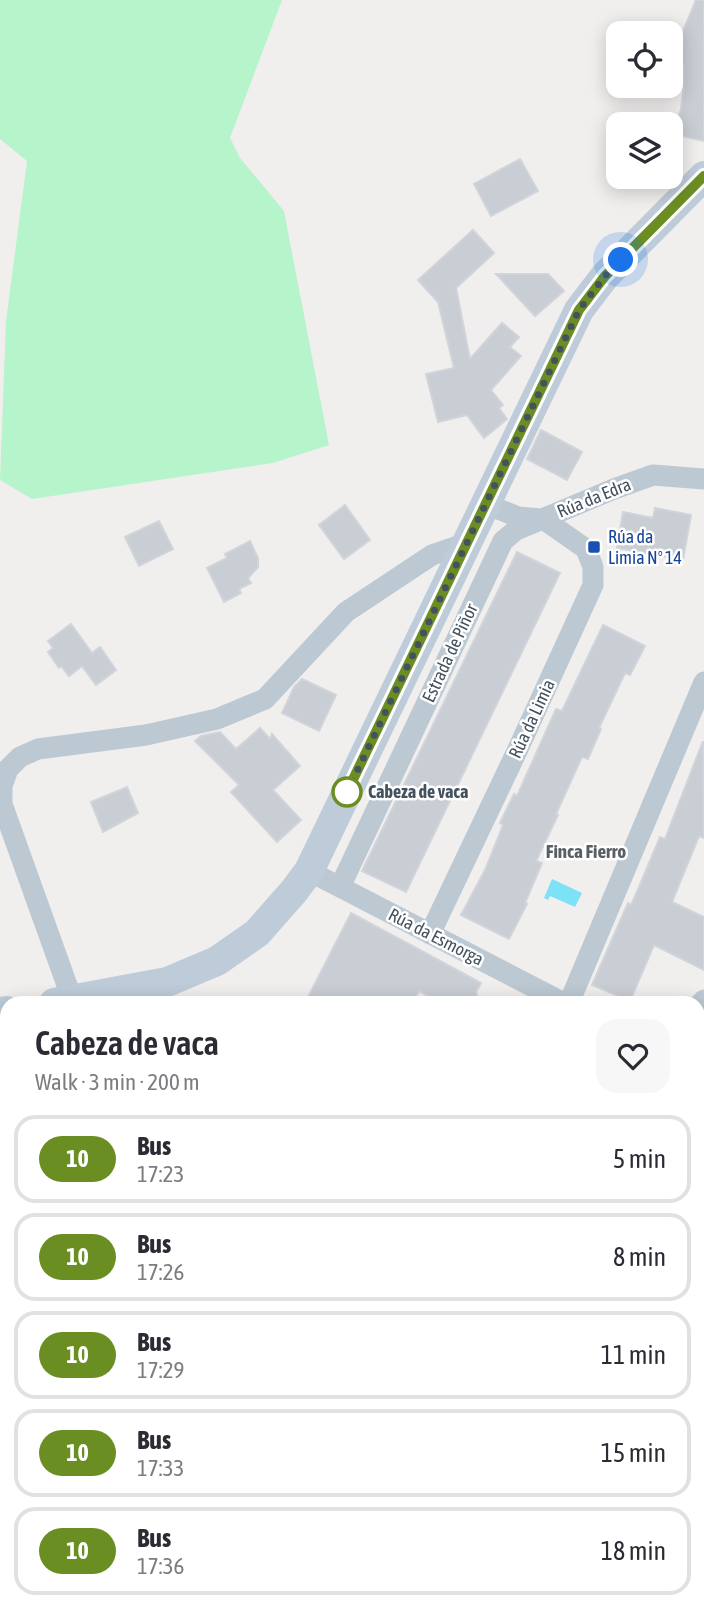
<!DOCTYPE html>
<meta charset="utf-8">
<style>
:root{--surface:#fff;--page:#f7f7f7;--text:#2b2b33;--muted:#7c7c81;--line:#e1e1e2}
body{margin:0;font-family:"Asap Condensed",sans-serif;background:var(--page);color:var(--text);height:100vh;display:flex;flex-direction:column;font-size:26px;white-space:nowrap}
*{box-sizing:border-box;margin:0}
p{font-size:23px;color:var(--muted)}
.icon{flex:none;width:38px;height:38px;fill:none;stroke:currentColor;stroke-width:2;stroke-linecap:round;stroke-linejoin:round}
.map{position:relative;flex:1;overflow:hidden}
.drawer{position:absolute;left:0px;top:996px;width:705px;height:625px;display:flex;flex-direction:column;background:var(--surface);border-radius:21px 21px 0 0;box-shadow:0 4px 18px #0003}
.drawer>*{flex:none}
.badge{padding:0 14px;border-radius:23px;font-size:24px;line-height:46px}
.fabs{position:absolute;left:606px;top:21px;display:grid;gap:14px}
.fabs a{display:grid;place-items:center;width:77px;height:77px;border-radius:14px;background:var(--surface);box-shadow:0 4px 18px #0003;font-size:35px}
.you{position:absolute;width:35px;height:35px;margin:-18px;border:5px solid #fff;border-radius:50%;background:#1a73e8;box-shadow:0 0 0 10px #1a73e833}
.map>.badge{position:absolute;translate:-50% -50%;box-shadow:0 0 0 4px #fff}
.round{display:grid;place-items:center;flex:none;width:74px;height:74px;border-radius:21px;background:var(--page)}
.head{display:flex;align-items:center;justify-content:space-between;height:119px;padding:0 35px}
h1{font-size:33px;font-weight:600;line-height:52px}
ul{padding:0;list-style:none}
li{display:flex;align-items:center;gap:21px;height:88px;margin:0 14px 10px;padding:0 21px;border:4px solid var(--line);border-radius:21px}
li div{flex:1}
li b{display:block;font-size:26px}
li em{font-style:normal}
li .badge{min-width:77px;font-weight:700;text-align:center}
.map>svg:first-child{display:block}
.green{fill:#b6f4cc}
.water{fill:#7ee2f6}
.building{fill:#c9cdd4;stroke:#d1d4da;stroke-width:2}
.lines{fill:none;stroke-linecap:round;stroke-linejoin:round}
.highway-casing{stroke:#6b8eaf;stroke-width:41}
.street{stroke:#bcc9d2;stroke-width:21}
.secondary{stroke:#beccd9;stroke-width:30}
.highway{stroke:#7fa3c3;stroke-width:38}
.line-casing{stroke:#fff;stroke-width:16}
.line{stroke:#6b8e23;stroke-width:10}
.walk{stroke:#44525e;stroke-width:7;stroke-dasharray:0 12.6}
.transit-dot{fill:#1a4fb4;stroke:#fff;stroke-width:2.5}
.stop-dot{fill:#fff;stroke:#6b8e23;stroke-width:3.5}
.labels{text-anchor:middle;stroke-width:5;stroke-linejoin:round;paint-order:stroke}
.street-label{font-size:18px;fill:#44525e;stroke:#fff}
.transit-label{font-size:18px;fill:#164399;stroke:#fff;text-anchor:start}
.stop-label{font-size:18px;font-weight:bold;fill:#44525e;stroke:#fff;text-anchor:start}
.neighbourhood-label{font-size:19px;font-weight:bold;fill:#5a5f64;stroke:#fff}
</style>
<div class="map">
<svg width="704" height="1620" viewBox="0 0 704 1620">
<rect width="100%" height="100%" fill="#f1eeee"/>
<path class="green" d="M0 0H282L230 138 240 158 284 211 329 445 273 463 32 499 0 480 6 321 27 161 0 139Z
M704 1574V1620H452L458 1614H698V1576Z"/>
<path class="water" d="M552 879 582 893 575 907 550 896 548 900 544 898Z"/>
<path class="building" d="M696 0H704V141L673 134 681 109 683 93 684 66H672L673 55Z
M520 159 538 191 491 216 474 184Z
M473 230 494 253 456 288 470 359 502 323 519 337 510 347 521 356 491 390 503 405 499 408 507 419 484 438 467 415 438 422 426 374 454 368 438 302 418 280Z
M496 274H548L564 291 535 316Z
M541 430 582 452 567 480 527 459Z
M345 505 370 540 344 559 319 525Z
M655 508 691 515 683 560 617 548 623 512 653 518Z
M159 521 173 549 139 566 125 537Z
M250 541 258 558V567L248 578 251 583 239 589 241 593 224 602 207 568 227 558 225 554Z
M517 552 560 573 406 892 362 871Z
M71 624 92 653 100 647 116 670 96 685 82 666 69 676 61 666 59 668 48 652 53 648 48 641Z
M603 625 645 646 630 675 625 673 599 728 601 729 588 759 582 757 556 814 558 815 536 861 542 863 525 903 527 904 509 939 461 915 485 870 503 825 500 823 514 794 517 796 556 709 562 711Z
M302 679 336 695 319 731 282 713 294 687Z
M260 728 270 739 272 734 300 766 273 790 301 820 277 842 231 792 239 785 195 741 201 736 220 732 236 749Z
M703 741 704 838 699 836 672 902 704 917V970L654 945 630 1001 592 985 628 903 631 905 639 887 660 837 665 839Z
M127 787 138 813 103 832 91 802Z
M351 913 481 983 476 992 479 1003H441L419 991 413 1003H305Z"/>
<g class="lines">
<g class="highway-casing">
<path id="highway" d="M0 1255 7 1301
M54 1614 55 1620"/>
</g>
<path class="street" d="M486 504 518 517 541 519
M309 871 564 1003
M340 887 503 541 516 530 614 489 653 475 704 479
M430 934 518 749 593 585V567L586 549 543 519
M72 999 2 804V786L8 769 20 757 38 749 146 735 217 719 265 699 346 612 432 555 467 543
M569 1003 704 682
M698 1006 704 1000
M698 1145 704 1141
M698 1372 704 1368
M315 1614V1620"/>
<path class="secondary" d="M54 1003 167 982 217 961 257 933 294 891 309 871 579 310 605 276 704 176
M0 1012 7 1011"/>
<use href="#highway" class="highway"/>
</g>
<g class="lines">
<g class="line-casing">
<path id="line" d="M347 792 579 310 605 276 704 176"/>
</g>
<use href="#line" class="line"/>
<path class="walk" d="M347 792 579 310 605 276 621 260"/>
</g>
<rect class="transit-dot" x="587" y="540" width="14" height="14" rx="3.5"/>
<circle class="stop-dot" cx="347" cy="792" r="14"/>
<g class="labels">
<g class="street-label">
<text transform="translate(594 498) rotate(-22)" y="6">Rúa da Edra</text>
<text transform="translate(450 653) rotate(-65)" y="6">Estrada de Piñor</text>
<text transform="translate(532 719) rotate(-65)" y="6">Rúa da Limia</text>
<text transform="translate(436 937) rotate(27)" y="6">Rúa da Esmorga</text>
</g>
<g class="transit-label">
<text x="608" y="543">Rúa da<tspan x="608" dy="21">Limia Nº 14</tspan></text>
</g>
<g class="stop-label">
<text x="368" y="798">Cabeza de vaca</text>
</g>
<g class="neighbourhood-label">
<text x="586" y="858">Finca Fierro</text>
</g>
</g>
</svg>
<div class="fabs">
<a><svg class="icon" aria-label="locate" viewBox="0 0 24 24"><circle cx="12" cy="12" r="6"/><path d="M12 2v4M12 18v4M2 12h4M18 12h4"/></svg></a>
<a><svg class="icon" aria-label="layers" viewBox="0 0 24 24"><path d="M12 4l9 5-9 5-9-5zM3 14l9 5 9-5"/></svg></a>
</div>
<div class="you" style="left:621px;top:260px"></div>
<section class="drawer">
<div class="head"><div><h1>Cabeza de vaca</h1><p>Walk · 3 min · 200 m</p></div><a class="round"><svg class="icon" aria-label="heart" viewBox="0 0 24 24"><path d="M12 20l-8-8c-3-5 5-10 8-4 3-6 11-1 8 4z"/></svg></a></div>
<ul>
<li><span class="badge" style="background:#6b8e23;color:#fff">10</span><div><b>Bus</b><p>17:23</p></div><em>5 min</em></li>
<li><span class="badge" style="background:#6b8e23;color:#fff">10</span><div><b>Bus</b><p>17:26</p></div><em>8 min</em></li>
<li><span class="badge" style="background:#6b8e23;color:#fff">10</span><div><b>Bus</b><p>17:29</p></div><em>11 min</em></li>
<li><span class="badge" style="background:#6b8e23;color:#fff">10</span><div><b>Bus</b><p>17:33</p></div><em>15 min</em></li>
<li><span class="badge" style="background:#6b8e23;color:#fff">10</span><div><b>Bus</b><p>17:36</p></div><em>18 min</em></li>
</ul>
</section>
</div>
